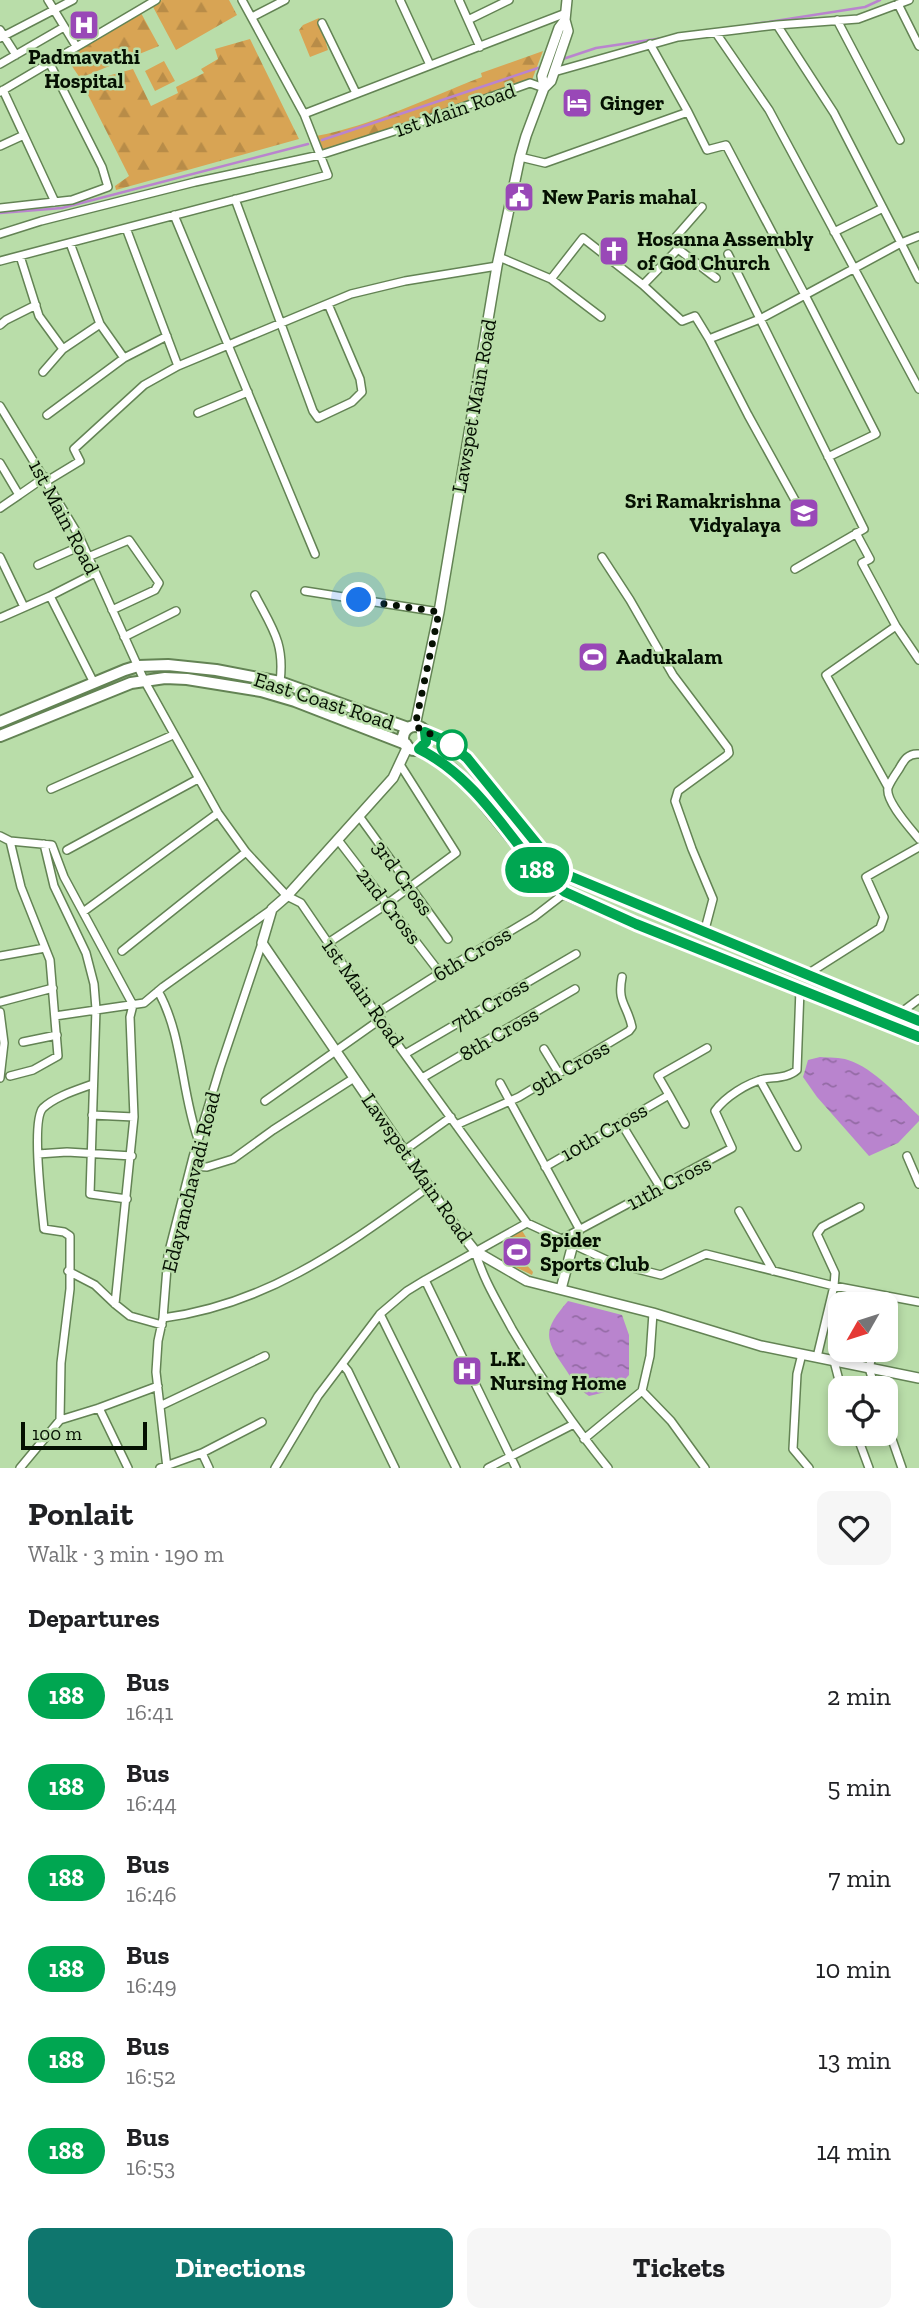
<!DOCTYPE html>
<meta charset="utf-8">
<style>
:root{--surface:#fff;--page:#f6f6f6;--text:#202124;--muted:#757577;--accent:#0f766e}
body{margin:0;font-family:"Zilla Slab",serif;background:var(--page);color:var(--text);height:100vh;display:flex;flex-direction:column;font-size:26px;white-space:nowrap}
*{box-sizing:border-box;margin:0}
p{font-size:23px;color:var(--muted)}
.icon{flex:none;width:38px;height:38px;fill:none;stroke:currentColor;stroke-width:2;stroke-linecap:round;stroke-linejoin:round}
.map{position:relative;height:1468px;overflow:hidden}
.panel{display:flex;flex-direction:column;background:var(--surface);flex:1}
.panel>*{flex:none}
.badge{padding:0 14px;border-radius:23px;font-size:24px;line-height:46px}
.needle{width:46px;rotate:231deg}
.buttons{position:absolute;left:828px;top:1292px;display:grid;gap:14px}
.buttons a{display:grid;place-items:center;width:70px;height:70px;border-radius:14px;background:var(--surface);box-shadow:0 4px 10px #0003;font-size:35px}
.scale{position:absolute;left:21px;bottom:18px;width:126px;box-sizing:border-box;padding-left:7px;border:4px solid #051002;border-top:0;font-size:19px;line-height:24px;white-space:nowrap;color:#051002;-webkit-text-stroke:5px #b9dda9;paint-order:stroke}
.you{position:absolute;width:35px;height:35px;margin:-18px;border:5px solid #fff;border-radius:50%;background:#1a73e8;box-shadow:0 0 0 10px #1a73e833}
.map>.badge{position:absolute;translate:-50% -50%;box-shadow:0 0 0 4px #fff}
h2{padding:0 28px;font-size:26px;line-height:63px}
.round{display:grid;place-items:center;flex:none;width:74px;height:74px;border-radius:14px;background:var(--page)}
.headline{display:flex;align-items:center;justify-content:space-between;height:119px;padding:0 28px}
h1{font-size:33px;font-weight:800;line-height:52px}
.primary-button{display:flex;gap:14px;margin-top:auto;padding:14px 28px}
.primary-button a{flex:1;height:80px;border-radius:14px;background:var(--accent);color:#fff;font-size:28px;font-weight:800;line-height:80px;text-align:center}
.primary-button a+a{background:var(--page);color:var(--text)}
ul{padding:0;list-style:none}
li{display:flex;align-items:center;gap:21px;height:91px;padding:0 28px}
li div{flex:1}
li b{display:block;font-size:26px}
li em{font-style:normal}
li .badge{min-width:77px;font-weight:700;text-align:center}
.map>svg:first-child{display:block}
.grass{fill:#d8a454}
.forest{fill:url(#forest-firs)}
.water{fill:url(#water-ripples)}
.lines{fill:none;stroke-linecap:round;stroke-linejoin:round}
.stream{stroke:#b984ce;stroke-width:2.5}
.minor-casing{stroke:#638354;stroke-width:10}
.tertiary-casing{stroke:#638354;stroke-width:12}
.trunk-casing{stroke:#638354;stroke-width:14}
.minor{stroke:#fff;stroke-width:7}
.tertiary{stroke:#fff;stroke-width:9}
.trunk{stroke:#fff;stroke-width:10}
.line-casing{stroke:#fff;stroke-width:16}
.line{stroke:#00a651;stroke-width:10}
.walk{stroke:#051002;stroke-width:7;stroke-dasharray:0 12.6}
.stop-dot{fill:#fff;stroke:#00a651;stroke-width:3.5}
.labels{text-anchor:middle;stroke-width:5;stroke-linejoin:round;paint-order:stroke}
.poi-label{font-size:21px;font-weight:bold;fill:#051002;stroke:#b9dda9;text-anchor:start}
.street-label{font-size:21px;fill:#051002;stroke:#b9dda9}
</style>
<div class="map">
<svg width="919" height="1468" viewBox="0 0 919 1468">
<defs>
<pattern id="forest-firs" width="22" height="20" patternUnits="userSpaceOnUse" patternTransform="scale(1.75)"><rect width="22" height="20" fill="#d8a454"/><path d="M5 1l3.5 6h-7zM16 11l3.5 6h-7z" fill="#b88c48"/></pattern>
<pattern id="water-ripples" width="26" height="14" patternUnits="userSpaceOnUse" patternTransform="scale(1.75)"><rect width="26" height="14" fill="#b984ce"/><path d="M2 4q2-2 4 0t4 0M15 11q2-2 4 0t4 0" fill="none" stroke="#946ba5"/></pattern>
</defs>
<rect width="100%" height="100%" fill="#b9dda9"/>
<path class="grass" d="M521 1229 529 1242 524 1262 533 1272 532 1275 501 1260 514 1230Z"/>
<path class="forest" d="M162 0H229L237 15 176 50 152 5Z
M141 13 159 46 80 78 65 56Z
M319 18 330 41 326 43 328 50 310 57 299 30 303 25Z
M250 39 299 139 116 190 115 186 129 176 82 83 133 69 151 106 178 93 176 87 204 73 201 69 218 59 215 49Z
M543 51 532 80 322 152 316 136C371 126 430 97 482 77L481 73Z
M164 61 175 81 155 91 145 71Z"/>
<path class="water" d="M820 1057C829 1058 840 1057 848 1060 874 1068 900 1098 919 1116V1121L898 1143 869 1156 817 1097 803 1077 808 1060Z
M568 1301 622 1315 629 1335V1375C617 1389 607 1392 589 1396 577 1388 572 1379 564 1367 543 1337 544 1329 568 1301Z"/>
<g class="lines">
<path class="stream" d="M742 26 865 7 880 0
M560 60 596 48 663 38
M322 140 544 66
M0 213 62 208 308 144"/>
<g class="minor-casing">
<path id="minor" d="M48 0 76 46
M400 0 430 65
M459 0 480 47
M909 0 858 19 777 25 834 113 901 243 919 236
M898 4 919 46
M252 17 285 0
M468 20 509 0
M837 20 900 140
M322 23 356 93
M0 30 16 55
M716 33 769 110 919 389
M0 38 73 0
M650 44 688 112 707 150 726 145 805 295 901 243 919 279
M0 64 64 27
M554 72 678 37 777 25
M3 90 55 202
M0 92 156 0
M304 114 566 13
M0 146 24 135
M520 157 545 163 688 112
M235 199 313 411 318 418 352 402 362 392 360 379 328 304
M702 207 674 239 678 249 643 285 682 321 695 316 709 339
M0 208 72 200 108 187 102 167 49 62
M174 215 315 554
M126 228 178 366
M834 232 883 208
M0 234 41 221 195 182 320 155 407 127 530 83 544 88
M678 249 716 278
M728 254 864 529 795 569
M20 256 39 316 63 349 100 324 70 243
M499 257 551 279 601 317
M0 261 328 175 304 114 242 0
M551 279 583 238 643 285
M0 325 6 320 36 305
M124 358 167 336
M43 372 63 349
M0 406 79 536 144 680 218 813 246 852 287 896 301 903 393 1038 527 1223 613 1263 661 1275 706 1254 834 1286 919 1302
M198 413 248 392
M47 415 124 358 100 324
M0 463 19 495 45 477
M47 481 80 461 74 449 144 385 178 366 351 294 405 281 497 266
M0 508 19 495
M801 511 748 415 709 339 760 319 805 295 876 434 828 457
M856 533 870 559 862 563 896 626 919 660
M0 557 24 607
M88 557 129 540 159 583 155 590 112 610
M602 557 630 600 673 675 728 748 729 753 726 756 678 791 675 801 692 849 713 899 704 933
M38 565 83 545
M305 591 439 612
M255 595C272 628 285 643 280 682
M0 618 50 596
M124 637 176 611
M94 683 50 596 95 573
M919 754C908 753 904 760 899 769 895 775 890 782 888 788 885 801 911 829 919 839
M888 787 826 675 896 626
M51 789 173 735
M359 816 448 939
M0 836 10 841 52 845 64 877 133 1005 130 1017 134 1117 115 1304
M338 840 440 973
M10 841 21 887 50 960 58 1056 33 1070 10 1076
M44 844 54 886 86 953 94 984 96 1009 90 1194 127 1199
M67 850 198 779
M83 912 218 813
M328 943 387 904 456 853 401 766
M122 951 246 852
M0 956 45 948
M806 975 880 928 884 917 866 877 919 847
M158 991C183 1035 181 1092 198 1139
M0 1002 53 988
M0 1012 4 1043 0 1078
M377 1013 440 973 534 917 565 893
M899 1014 919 999
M55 1016 144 1003 163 987 272 909
M23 1042 57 1035
M544 1049 558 1072
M405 1054 576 954
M422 1078 575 989
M760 1080 797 1147
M500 1083 580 1230
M669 1095 685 1124
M265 1101 381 1019
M92 1115 134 1117
M621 1123 660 1187
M456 1125 519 1097 629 1031 632 1027C627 1004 617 1003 622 977
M405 1150 451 1117
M38 1154 67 1152 132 1156
M907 1156 919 1184
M191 1166 207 1167 233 1159 273 1130 354 1078
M545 1167 669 1095 658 1076 707 1048
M739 1211 773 1271
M562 1239 732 1148 715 1111C725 1097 747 1083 764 1079 775 1077 788 1078 797 1070L800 989
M475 1251C484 1281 497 1301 512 1329 541 1378 572 1424 608 1468
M68 1271 95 1285 115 1304 130 1316 162 1325
M425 1280 516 1468
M380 1314 456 1468
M163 1318C269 1304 346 1246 430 1186
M874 1349 869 1368 875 1388
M802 1354 797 1374 793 1449 809 1468
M817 1357 834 1286 835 1273 817 1234 822 1227 860 1207
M834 1361 841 1388
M343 1365 348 1371 395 1468
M642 1391 671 1421 705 1468
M160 1406 265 1356
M99 1408 128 1468
M60 1420 61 1363 70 1289V1236L64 1232 44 1229C42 1209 31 1120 43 1108 56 1096 77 1090 93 1084
M886 1422 902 1468
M856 1433 869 1468
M584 1439 642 1391 650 1356 653 1313
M202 1453 209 1468
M20 1468 60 1420 99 1408 158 1386
M160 1468 202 1453 262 1422
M167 1468 156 1372 158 1341 163 1318 168 1255 193 1157 220 1068 262 943
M275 1468 318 1396 380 1314 407 1291 425 1280 527 1223
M488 1468 574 1424"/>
</g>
<g class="tertiary-casing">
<path id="tertiary" d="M544 88 542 76 559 28 565 20
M415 726 439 612 497 266 520 157 526 136 544 88 551 81 568 31 565 20 567 0
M408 746 393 778 287 896 272 909 262 943 456 1227 475 1251 527 1281 653 1313 761 1346 919 1378
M561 1289 573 1244"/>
</g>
<g class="trunk-casing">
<path id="trunk" d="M0 722 125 670 138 666 168 665 216 670 280 682 408 728
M403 738a12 12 0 1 1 24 0a12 12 0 1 1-24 0Z
M425 732 444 740 467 758 554 865 565 874 919 1021
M0 736 131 683 165 678 187 679 261 691 295 701 406 744
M419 749 452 769 469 785 542 875 565 893 636 924 919 1037"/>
</g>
<use href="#minor" class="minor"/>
<use href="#tertiary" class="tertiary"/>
<use href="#trunk" class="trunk"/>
</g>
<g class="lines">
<g class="line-casing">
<path id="line" d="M919 1021 565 874 554 865 467 758 444 740 425 732 426 742 419 749C472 775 505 830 542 875L565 892 636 924 919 1037"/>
</g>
<use href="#line" class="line"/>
<path class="walk" d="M359 600 439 612 415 726 452 745"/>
</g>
<defs>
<g id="hospital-square" transform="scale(1.575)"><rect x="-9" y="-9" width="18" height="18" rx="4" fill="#9948b7" stroke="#b9dda9"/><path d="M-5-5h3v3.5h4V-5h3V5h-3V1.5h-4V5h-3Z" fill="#fff"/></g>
<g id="hotel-square" transform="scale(1.575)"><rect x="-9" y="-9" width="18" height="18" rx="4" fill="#9948b7" stroke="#b9dda9"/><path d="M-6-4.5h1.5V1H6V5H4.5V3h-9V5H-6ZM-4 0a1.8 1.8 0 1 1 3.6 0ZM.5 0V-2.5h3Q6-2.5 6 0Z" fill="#fff"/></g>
<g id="civic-square" transform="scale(1.575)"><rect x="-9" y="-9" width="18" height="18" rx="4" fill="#9948b7" stroke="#b9dda9"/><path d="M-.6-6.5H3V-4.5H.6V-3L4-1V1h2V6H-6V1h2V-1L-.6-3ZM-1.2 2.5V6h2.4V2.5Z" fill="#fff"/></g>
<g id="church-square" transform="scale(1.575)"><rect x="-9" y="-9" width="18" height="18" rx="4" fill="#9948b7" stroke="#b9dda9"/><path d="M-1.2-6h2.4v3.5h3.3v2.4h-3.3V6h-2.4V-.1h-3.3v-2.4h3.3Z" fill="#fff"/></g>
<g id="school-square" transform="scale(1.575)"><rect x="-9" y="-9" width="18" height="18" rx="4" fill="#9948b7" stroke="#b9dda9"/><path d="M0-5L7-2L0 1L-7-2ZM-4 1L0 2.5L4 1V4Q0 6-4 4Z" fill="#fff"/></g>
<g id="stadium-square" transform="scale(1.575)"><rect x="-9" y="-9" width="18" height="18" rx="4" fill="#9948b7" stroke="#b9dda9"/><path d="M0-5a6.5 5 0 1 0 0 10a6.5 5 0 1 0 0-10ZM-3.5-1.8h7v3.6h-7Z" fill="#fff"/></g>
</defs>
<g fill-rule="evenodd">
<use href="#hospital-square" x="84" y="25"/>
<use href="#hotel-square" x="577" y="103"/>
<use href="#civic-square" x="519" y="197"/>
<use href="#church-square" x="614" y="251"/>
<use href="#school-square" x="804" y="513"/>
<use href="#stadium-square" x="593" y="657"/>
<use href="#stadium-square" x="517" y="1252"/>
<use href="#hospital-square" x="467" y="1371"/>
</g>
<circle class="stop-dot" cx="452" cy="745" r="14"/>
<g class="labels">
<g class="poi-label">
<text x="84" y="64" text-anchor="middle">Padmavathi<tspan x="84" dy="24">Hospital</tspan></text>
<text x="600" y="110">Ginger</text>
<text x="542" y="204">New Paris mahal</text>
<text x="637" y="246">Hosanna Assembly<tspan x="637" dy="24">of God Church</tspan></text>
<text x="781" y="508" text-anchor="end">Sri Ramakrishna<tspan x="781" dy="24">Vidyalaya</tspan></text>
<text x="616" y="664">Aadukalam</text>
<text x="540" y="1247">Spider<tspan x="540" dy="24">Sports Club</tspan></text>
<text x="490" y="1366">L.K.<tspan x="490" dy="24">Nursing Home</tspan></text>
</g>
<g class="street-label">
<text transform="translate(455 110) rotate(-19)" y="7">1st Main Road</text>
<text transform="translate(474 406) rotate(-80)" y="7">Lawspet Main Road</text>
<text transform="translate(64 517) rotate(62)" y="7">1st Main Road</text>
<text transform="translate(324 701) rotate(18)" y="7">East Coast Road</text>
<text transform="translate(403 878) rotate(54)" y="7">3rd Cross</text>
<text transform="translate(389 906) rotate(52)" y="7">2nd Cross</text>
<text transform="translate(472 954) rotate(-31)" y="7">6th Cross</text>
<text transform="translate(363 993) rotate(55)" y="7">1st Main Road</text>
<text transform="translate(490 1004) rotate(-30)" y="7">7th Cross</text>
<text transform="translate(499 1034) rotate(-30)" y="7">8th Cross</text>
<text transform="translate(570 1067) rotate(-30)" y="7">9th Cross</text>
<text transform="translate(604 1132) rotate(-30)" y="7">10th Cross</text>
<text transform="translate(417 1168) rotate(55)" y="7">Lawspet Main Road</text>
<text transform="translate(191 1182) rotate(-76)" y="7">Edayanchavadi Road</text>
<text transform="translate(669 1183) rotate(-28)" y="7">11th Cross</text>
</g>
</g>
</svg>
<div class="buttons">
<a><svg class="needle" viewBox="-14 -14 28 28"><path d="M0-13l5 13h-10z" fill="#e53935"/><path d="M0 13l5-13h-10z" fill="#757577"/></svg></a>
<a><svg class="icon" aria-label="locate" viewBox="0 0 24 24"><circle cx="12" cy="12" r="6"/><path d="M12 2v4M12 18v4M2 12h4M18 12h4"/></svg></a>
</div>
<div class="scale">100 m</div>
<div class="you" style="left:359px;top:600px"></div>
<b class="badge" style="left:537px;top:870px;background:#00a651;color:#fff">188</b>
</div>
<section class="panel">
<div class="headline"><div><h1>Ponlait</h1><p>Walk · 3 min · 190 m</p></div><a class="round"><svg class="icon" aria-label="heart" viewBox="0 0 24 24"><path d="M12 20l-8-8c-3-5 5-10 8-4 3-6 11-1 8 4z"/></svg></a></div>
<h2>Departures</h2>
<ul>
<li><span class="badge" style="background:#00a651;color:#fff">188</span><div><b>Bus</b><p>16:41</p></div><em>2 min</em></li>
<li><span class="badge" style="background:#00a651;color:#fff">188</span><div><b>Bus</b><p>16:44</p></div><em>5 min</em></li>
<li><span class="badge" style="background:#00a651;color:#fff">188</span><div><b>Bus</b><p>16:46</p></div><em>7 min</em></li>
<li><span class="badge" style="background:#00a651;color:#fff">188</span><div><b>Bus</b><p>16:49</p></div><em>10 min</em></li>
<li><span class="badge" style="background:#00a651;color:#fff">188</span><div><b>Bus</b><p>16:52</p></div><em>13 min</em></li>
<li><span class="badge" style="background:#00a651;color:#fff">188</span><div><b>Bus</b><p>16:53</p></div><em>14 min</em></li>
</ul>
<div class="primary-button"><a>Directions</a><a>Tickets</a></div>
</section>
